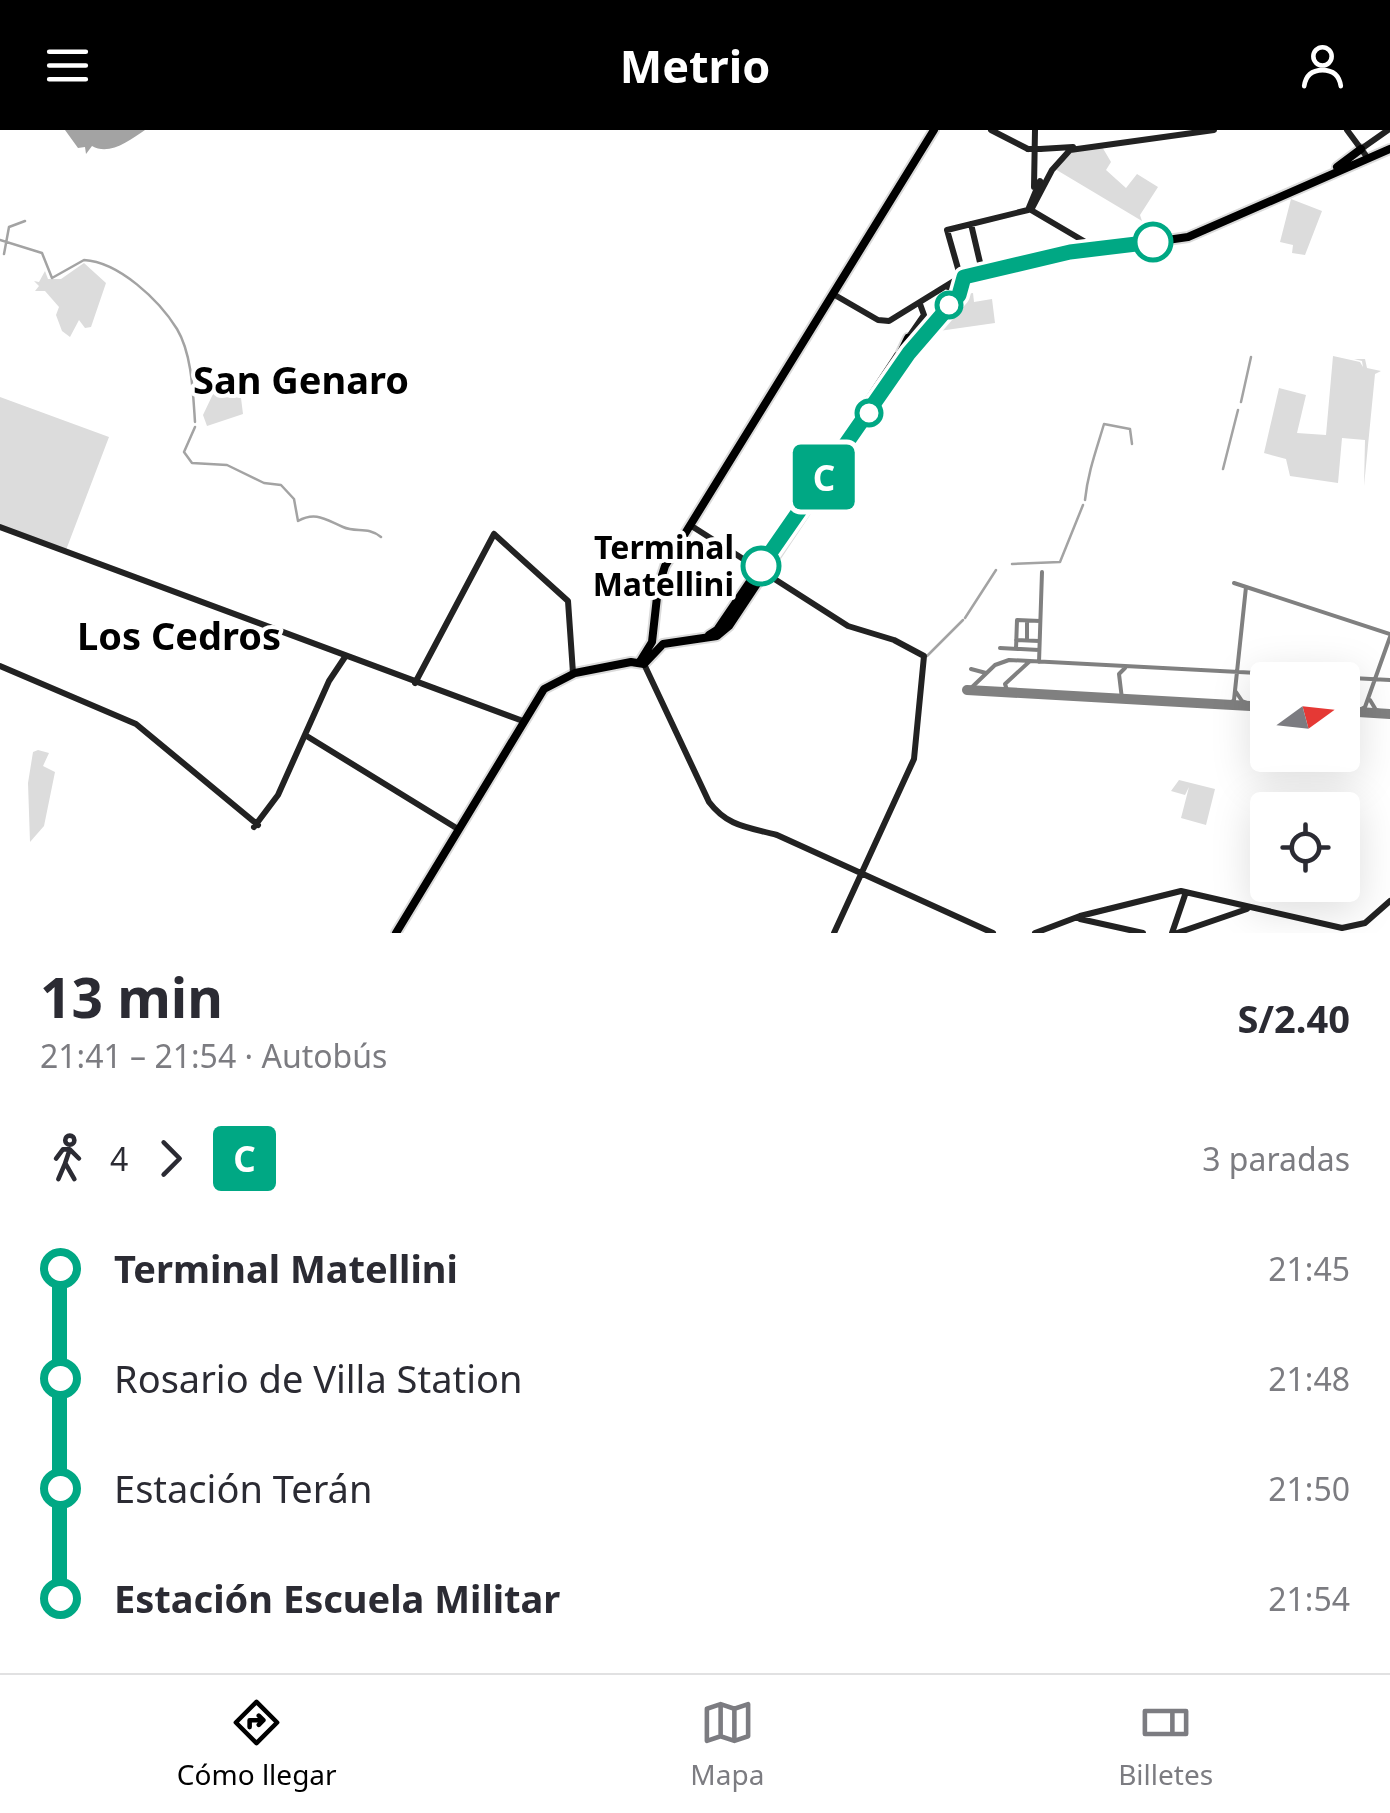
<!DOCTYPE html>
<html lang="es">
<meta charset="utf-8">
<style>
:root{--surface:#fff;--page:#f7f7f7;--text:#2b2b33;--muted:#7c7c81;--line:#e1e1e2;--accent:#000}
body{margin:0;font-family:"Noto Sans",sans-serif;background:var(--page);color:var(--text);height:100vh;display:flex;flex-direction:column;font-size:38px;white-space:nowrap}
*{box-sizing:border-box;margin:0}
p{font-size:32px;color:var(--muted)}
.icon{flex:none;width:55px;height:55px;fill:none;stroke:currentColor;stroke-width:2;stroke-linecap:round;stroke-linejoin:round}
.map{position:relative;height:803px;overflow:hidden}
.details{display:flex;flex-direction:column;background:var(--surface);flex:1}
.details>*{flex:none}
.badge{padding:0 20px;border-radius:8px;font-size:35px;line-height:65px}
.needle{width:65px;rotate:75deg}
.buttons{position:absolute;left:1250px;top:532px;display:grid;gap:20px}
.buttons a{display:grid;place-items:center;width:110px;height:110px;border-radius:10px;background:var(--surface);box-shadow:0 10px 40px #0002;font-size:50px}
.map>.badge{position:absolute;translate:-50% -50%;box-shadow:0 0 0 5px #fff}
.legs{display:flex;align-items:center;gap:15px;height:110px;padding:0 40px;font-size:32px}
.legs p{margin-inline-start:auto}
.headline{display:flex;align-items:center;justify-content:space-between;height:170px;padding:0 40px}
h1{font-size:55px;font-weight:700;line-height:75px}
ul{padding:0 40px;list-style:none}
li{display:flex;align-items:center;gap:35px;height:110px;font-size:38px}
li i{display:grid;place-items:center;width:15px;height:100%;margin:0 12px;background:currentColor}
li i::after{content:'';width:25px;height:25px;margin:-12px;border:8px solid;border-radius:50%;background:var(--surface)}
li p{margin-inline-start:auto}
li:first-child i{background:linear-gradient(#0000 50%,currentColor 0)}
li:last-child i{background:linear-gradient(currentColor 50%,#0000 0)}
header{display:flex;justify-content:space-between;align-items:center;height:130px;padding:0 40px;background:var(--accent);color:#fff;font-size:45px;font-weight:700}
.tabs{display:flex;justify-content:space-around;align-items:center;height:140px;border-top:2px solid var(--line);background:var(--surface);font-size:28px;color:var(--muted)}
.tabs a{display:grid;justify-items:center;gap:5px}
.tabs .active{color:var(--accent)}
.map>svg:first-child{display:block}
.green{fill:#dcdcdc}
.water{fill:#a3a3a3}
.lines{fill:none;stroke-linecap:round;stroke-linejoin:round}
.stream{stroke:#a3a3a3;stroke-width:2.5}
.taxiway{stroke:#808080;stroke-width:4}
.runway{stroke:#808080;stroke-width:10}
.primary-casing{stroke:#dbdbdb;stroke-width:12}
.secondary{stroke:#222;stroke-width:6}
.primary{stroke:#000;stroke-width:8}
.secondary-bridge{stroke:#222;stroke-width:6}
.line-1-casing{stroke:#fff;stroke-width:22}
.line-1{stroke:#00a884;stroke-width:15}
.stop-1-dot{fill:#fff;stroke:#00a884;stroke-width:5}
.labels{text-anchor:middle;stroke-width:8;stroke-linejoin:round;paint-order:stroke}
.stop-label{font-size:32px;font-weight:bold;fill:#000;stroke:#fff;text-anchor:end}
.quarter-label{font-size:38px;font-weight:bold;fill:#000;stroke:#fff}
</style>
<header><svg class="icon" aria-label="menu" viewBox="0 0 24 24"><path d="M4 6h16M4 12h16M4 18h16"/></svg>Metrio<svg class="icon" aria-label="person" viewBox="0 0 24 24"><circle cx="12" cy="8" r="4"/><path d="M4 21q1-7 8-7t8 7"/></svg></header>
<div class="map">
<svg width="1390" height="803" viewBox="0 0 1390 803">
<rect width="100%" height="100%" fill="#fff"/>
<path class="green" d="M1101 15 1111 32 1106 40 1126 58 1137 44 1158 57 1140 85 1142 91 1055 39 1070 21Z
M1291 69 1322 81 1305 125 1292 123 1293 115 1280 112Z
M84 133 106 153 91 197 85 198 79 190 70 207 62 201 56 185 59 177 45 161H35L39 156 34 151 39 152 45 141 48 149H61Z
M973 163 974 172 992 169 995 193 932 202 954 174 967 173 966 164Z
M1333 226 1360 232 1363 237 1362 231 1354 229H1365L1367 238 1381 241 1375 244 1364 356 1365 310 1342 308 1338 353 1290 346 1286 329 1264 323 1279 258 1306 265 1297 303 1326 305Z
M231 258 240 260 243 284 207 296 203 285 213 264Z
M0 267 109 307 66 420 0 396Z
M38 620 49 623 43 636 55 642 44 696 30 712 28 653 33 622Z
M1179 650 1215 659 1206 695 1181 688 1189 657 1185 665 1171 661Z"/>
<path class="water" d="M65 0H145C129 11 109 26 92 16L86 24 85 17 78 18Z"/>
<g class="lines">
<path class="stream" d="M0 110 42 123 52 148 84 130C119 132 159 170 177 199 192 224 193 263 195 292
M4 124 9 97 25 91
M1241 272 1251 227
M195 297 184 322 192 333 227 335 264 353 281 355 294 369 298 391C316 381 326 390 343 397 356 403 368 396 381 407
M1223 339 1238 280
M1085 370C1088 342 1096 321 1104 294L1130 299 1132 314
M1012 434 1060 432 1083 375
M965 488 996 440
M927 526 963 490"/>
<path class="taxiway" d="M1234 453 1390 504
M1016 510 1039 511
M1027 510V491
M1000 518 1039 520
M1016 519 1017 490 1040 491
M1039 532 1042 442
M971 539 986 543
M969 560 995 535 1009 530 1390 550
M1236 562 1242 571 1255 576
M1008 563 1005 554 1030 531
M1122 569 1119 544 1125 538
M1370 570 1376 580 1386 583
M1229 575 1234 570 1246 457
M1356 582 1365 577 1390 507"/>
<path class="runway" d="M967 560 1268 577
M1342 581 1390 584"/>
<g class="primary-casing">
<path id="primary" d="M1337 37 1361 19
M896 233 908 208
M852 301 900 230
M709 505 717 500 802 375
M639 533 652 512 658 458 665 436 934 0
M396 803 544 559 575 543 631 532 644 534 663 514 717 506 729 496 908 227 962 165 966 148 1071 124 1188 107 1390 19"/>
</g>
<path class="secondary" d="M991 0 1028 19
M1347 0 1367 27
M1040 19 1073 17
M1361 19 1388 0
M1034 57 1035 0
M1031 80 1052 40 1070 20 1214 0
M1031 80 1099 120
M971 94 982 141
M963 156 947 100 1028 80 1040 51
M948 157 955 156 957 164
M833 164 878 190 889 191 962 146
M906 211 924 185 920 174
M796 378 897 225
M690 395 848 496 894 510 924 526 914 629 834 803
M0 397 523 591
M494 404 568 471 573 543
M644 534 709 672C728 697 748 697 777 705L993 803
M0 536 136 594 258 695
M415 553 494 404
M305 605 458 699
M254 697 278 665 329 551 345 527
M1080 789 1143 803
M1035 803 1080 786 1181 761 1342 798 1365 793 1390 771
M1172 803 1186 762
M1177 803 1247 779"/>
<use href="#primary" class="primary"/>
<path class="secondary-bridge" d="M1028 19H1040"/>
</g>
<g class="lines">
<g class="line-1-casing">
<path id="line-1" d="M761 436 909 223 959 165 964 147 1070 122 1153 112"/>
</g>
<use href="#line-1" class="line-1"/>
</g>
<g class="stop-1-dot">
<circle cx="1153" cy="112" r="18"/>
<circle cx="949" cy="175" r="12"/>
<circle cx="869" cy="283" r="12"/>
<circle cx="761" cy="436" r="18"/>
</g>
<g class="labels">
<g class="stop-label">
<text x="734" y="429">Terminal<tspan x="734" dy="37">Matellini</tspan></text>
</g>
<g class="quarter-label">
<text x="301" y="264">San Genaro</text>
<text x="179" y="520">Los Cedros</text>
</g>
</g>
</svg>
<div class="buttons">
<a><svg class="needle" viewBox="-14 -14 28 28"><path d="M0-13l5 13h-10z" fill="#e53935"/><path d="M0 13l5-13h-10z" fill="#7c7c81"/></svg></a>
<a><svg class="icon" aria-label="locate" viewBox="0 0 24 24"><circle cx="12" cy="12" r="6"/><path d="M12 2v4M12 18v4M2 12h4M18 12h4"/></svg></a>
</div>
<b class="badge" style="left:824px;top:347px;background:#00a884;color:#fff">C</b>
</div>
<section class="details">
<div class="headline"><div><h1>13 min</h1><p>21:41 – 21:54 · Autobús</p></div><b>S/2.40</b></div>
<div class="legs"><svg class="icon" aria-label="walk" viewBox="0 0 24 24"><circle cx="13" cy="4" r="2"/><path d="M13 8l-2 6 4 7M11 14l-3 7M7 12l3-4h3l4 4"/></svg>4<svg class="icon" aria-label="forward" viewBox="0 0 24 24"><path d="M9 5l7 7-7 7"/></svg><b class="badge" style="background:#00a884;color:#fff">C</b><p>3 paradas</p></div>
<ul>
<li><i style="color:#00a884"></i><b>Terminal Matellini</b><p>21:45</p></li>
<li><i style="color:#00a884"></i><span>Rosario de Villa Station</span><p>21:48</p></li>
<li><i style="color:#00a884"></i><span>Estación Terán</span><p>21:50</p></li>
<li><i style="color:#00a884"></i><b>Estación Escuela Militar</b><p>21:54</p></li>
</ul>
</section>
<nav class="tabs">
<a class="active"><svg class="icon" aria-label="directions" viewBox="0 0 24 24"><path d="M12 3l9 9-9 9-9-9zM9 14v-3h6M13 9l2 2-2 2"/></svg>Cómo llegar</a>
<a><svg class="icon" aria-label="map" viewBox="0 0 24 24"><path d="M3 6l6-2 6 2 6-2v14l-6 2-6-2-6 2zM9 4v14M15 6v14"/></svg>Mapa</a>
<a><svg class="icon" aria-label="tickets" viewBox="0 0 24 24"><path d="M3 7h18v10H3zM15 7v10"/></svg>Billetes</a>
</nav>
